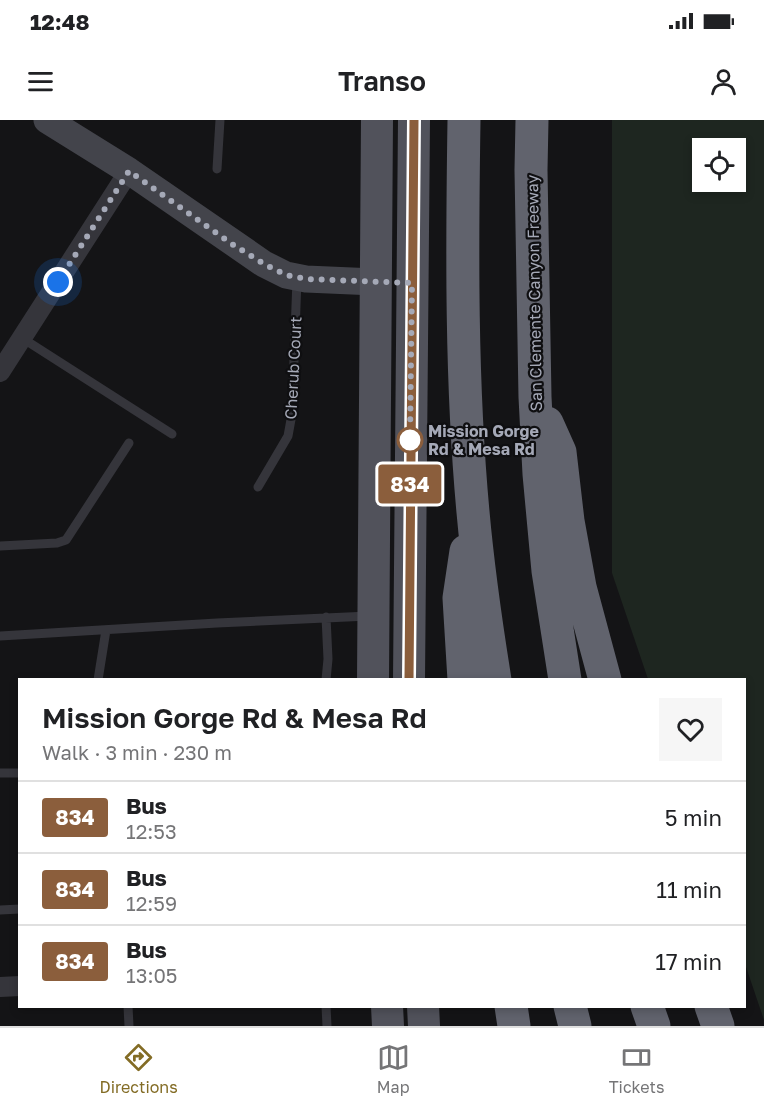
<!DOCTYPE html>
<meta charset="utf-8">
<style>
:root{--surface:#fff;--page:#f6f6f6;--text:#202124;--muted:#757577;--line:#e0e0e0;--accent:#836c25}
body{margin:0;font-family:"Golos Text",sans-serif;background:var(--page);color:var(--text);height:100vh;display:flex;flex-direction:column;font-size:22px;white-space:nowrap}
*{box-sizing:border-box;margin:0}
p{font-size:20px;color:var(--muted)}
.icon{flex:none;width:33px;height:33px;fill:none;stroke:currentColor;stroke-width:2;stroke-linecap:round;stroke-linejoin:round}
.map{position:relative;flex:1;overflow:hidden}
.details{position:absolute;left:18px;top:558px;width:728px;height:330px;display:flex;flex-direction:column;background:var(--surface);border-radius:0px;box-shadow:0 3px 9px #0003}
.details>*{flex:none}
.badge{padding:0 12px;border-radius:4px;font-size:21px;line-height:39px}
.buttons{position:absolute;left:692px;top:18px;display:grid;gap:12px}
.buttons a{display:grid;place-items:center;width:54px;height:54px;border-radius:0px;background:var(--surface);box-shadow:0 3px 9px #0003;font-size:30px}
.you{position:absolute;width:30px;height:30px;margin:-15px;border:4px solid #fff;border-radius:50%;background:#1a73e8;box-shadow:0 0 0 9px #1a73e833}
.map>.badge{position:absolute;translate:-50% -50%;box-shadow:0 0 0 3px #fff}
.round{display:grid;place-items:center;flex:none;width:63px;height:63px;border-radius:0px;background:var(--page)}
.summary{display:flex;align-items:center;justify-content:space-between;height:102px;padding:0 24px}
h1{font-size:28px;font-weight:600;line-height:45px}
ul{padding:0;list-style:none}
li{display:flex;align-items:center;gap:18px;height:72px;padding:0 24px;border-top:2px solid var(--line)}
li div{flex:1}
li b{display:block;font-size:22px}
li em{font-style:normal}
li .badge{min-width:66px;font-weight:700;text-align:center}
.status{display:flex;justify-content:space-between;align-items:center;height:42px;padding:0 30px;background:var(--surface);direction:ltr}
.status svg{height:16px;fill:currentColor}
header{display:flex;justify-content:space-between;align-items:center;height:78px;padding:0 24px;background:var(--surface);font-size:27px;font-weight:600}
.menu{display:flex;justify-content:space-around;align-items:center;height:84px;border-top:2px solid var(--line);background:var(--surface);font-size:16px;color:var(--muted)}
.menu a{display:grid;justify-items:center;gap:3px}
.menu .on{color:var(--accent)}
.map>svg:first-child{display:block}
.green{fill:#1e2620;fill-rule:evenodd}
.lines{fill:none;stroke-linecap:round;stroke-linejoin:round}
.lane{stroke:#35353b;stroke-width:9}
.street{stroke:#35353b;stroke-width:20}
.secondary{stroke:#43444b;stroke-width:27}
.primary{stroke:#51525b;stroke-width:32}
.highway{stroke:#61636d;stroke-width:33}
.line-casing{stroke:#fff;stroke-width:14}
.line{stroke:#8b5e3c;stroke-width:9}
.walk{stroke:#a5a9b7;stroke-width:6;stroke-dasharray:0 10.8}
.stop-dot{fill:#fff;stroke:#8b5e3c;stroke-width:3}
.labels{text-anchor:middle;stroke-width:4.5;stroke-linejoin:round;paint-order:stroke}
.street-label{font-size:16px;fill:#a5a9b7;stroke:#0f0f11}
.stop-label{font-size:16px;font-weight:bold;fill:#a5a9b7;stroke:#0f0f11;text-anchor:start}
</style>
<div class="status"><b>12:48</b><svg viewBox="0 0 49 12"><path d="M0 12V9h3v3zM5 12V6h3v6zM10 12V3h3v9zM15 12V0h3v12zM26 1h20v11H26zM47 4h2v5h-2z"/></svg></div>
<header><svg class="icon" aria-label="menu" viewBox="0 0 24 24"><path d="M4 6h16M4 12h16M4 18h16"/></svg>Transo<svg class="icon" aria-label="person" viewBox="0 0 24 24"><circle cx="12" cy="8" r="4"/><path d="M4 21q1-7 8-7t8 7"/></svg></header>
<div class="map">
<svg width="764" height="906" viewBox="0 0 764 906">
<rect width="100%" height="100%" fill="#141416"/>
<path class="green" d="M612 0H764V900L744 841V560L648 559 612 453ZM702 28H735V62H702Z"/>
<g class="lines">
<path class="lane" d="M217 49 220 0
M22 218 172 314
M258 367 288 316 292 294 297 159
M0 426 57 423 66 420 129 323
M0 516 217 503 369 496
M98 560 106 510
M326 560 328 539 326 497
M0 653H20
M0 790 20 789
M128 886 129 906
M326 886 327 906"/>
<path class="street" d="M0 252 129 51
M0 867 20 866"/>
<path class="secondary" d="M47 0 129 51 264 144 286 155 306 159 375 162"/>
<path class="primary" d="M373 560 377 0
M409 560 414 0
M387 886 388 906
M423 886 424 906"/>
<path class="highway" d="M464 0C462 130 461 262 473 392 478 448 486 504 495 560
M532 0 531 50 535 277 539 354 548 451 565 560
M547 303 560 332 568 401 580 467 605 560
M464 560 459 478 466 431
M511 886 514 906
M570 886 575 906
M647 886 654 906
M711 886 718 906"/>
</g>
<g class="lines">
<g class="line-casing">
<path id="line" d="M409 560 414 0"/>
</g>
<use href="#line" class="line"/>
<path class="walk" d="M58 162 129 51 232 124 264 144 286 155 306 159 412 163 410 320"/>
</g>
<circle class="stop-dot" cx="410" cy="320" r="12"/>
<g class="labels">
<g class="street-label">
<text transform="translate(534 173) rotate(-91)" y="6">San Clemente Canyon Freeway</text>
<text transform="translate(293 248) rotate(-87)" y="6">Cherub Court</text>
</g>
<g class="stop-label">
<text x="428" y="317">Mission Gorge<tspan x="428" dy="18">Rd &amp; Mesa Rd</tspan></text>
</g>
</g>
</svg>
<div class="buttons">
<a><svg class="icon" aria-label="locate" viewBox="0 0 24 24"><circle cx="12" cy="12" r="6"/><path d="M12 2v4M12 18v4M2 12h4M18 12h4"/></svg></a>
</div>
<div class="you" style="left:58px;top:162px"></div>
<b class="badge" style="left:410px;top:364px;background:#8b5e3c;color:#fff">834</b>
<section class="details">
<div class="summary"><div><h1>Mission Gorge Rd &amp; Mesa Rd</h1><p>Walk · 3 min · 230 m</p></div><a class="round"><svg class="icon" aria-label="heart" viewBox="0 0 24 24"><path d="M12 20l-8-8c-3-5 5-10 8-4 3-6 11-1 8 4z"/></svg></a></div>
<ul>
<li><span class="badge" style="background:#8b5e3c;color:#fff">834</span><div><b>Bus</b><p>12:53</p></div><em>5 min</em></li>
<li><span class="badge" style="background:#8b5e3c;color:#fff">834</span><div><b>Bus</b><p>12:59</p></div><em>11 min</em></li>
<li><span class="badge" style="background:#8b5e3c;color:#fff">834</span><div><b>Bus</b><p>13:05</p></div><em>17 min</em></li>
</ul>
</section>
</div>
<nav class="menu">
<a class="on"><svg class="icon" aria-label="directions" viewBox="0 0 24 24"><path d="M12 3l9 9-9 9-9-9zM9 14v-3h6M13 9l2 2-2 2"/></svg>Directions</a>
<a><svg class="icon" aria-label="map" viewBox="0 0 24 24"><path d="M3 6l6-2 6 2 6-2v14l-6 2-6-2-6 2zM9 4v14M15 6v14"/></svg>Map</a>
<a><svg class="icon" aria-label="tickets" viewBox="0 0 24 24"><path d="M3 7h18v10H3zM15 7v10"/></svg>Tickets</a>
</nav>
